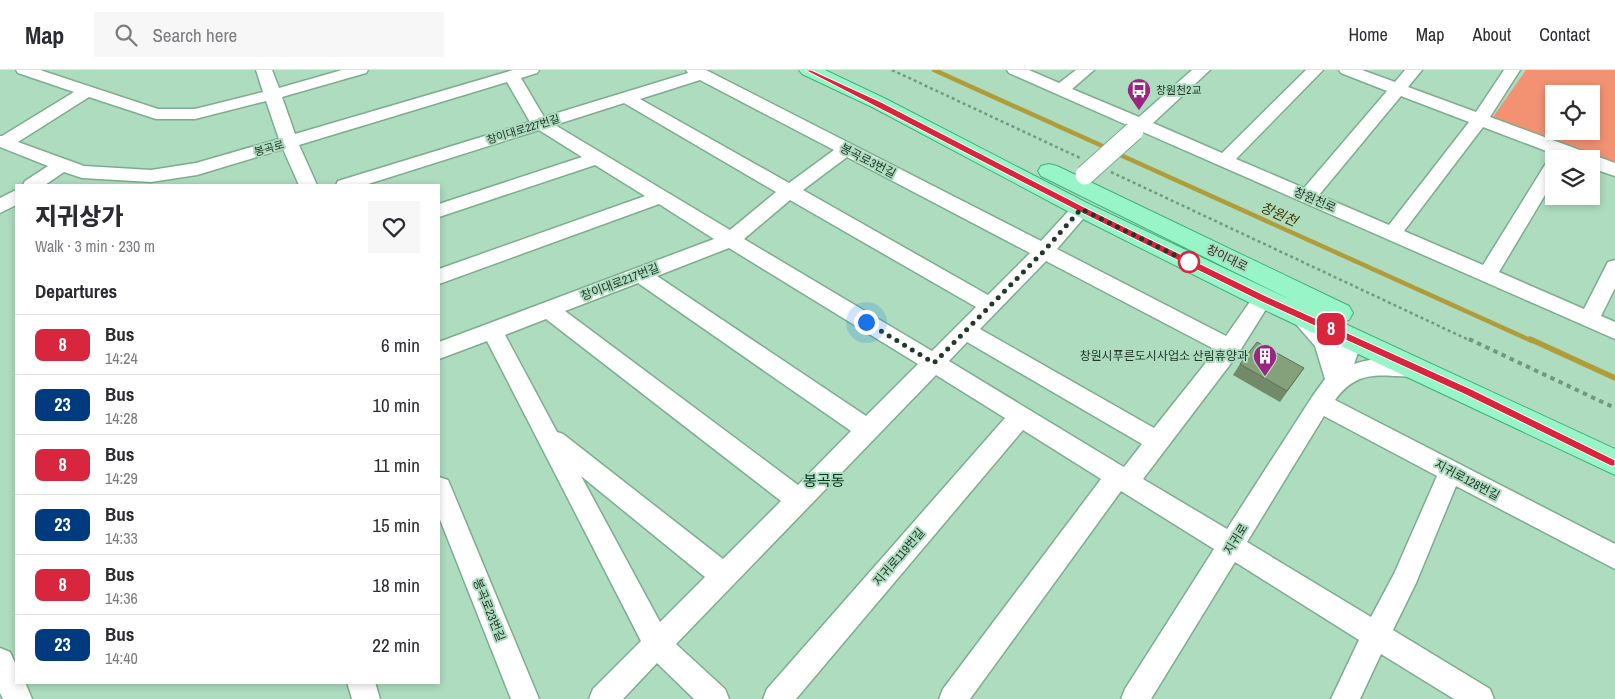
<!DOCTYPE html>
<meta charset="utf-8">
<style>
:root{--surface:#fff;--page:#f7f7f7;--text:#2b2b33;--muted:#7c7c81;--line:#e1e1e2}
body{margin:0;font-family:"Archivo Narrow","Noto Sans KR",sans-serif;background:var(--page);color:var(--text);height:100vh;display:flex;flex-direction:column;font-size:19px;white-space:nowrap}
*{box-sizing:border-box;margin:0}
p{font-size:16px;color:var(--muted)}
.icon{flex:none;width:28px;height:28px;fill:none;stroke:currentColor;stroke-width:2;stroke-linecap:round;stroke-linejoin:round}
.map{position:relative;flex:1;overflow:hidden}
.panel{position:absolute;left:15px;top:114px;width:425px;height:500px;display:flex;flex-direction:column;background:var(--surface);border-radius:0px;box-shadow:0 2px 8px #0003}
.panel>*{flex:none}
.badge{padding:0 10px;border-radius:8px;font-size:18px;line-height:32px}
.controls{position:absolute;left:1545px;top:15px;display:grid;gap:10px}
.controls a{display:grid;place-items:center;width:55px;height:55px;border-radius:0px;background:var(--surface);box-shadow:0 2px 8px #0003;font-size:25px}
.you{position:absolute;width:25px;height:25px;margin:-12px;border:4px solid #fff;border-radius:50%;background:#1a73e8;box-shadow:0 0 0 8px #1a73e833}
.map>.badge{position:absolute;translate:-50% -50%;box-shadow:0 0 0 2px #fff}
h2{padding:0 20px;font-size:19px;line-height:45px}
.round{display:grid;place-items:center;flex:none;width:52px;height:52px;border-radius:0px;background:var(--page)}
.summary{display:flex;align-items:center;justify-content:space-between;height:85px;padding:0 20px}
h1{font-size:24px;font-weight:800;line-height:38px}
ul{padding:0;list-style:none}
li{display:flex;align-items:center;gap:15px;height:60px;padding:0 20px;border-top:1px solid var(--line)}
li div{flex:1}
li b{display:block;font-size:19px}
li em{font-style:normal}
li .badge{min-width:55px;font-weight:700;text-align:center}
header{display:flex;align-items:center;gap:30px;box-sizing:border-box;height:70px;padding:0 25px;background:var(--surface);border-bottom:1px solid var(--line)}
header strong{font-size:24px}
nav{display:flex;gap:28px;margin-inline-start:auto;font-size:18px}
.search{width:350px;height:45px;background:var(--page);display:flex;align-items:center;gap:12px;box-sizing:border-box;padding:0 18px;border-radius:0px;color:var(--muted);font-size:19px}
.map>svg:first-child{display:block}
.green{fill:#f39173;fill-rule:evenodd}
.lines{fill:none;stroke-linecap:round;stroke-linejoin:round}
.stream-far1{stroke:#b09c39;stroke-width:4.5}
.stream{stroke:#b09c39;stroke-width:5.5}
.minor-casing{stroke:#7eac90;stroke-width:3}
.major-casing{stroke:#43af79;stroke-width:2}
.path-far1{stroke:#749781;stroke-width:2.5;stroke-dasharray:3 3;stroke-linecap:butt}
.path{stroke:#749781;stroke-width:4;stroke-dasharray:4.5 4.5;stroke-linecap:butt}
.minor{fill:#fff;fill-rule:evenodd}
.major{fill:#98f5c8;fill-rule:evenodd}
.minor-bridge-casing{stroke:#7eac90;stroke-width:21;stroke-linecap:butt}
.minor-bridge{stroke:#fff;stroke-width:19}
.wall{fill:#728a6a}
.building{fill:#84a17b;stroke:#5c7156}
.line{fill:#d7263d;stroke:#fff}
.walk{stroke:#24372b;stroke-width:5;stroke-dasharray:0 9}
.stop-dot{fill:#fff;stroke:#d7263d;stroke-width:2.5}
.labels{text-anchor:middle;stroke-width:4;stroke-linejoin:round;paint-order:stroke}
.far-poi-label{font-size:11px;fill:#24372b;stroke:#addcbf;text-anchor:start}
.far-street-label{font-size:11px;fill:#24372b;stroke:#addcbf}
.street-label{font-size:12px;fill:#24372b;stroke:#addcbf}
.poi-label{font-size:12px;fill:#24372b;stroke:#addcbf;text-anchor:end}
.water-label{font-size:14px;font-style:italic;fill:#443900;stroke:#addcbf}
.quarter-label{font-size:15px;fill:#05351f;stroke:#addcbf}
</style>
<header>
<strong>Map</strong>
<div class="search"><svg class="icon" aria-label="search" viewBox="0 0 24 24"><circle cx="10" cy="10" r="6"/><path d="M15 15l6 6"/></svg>Search here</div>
<nav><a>Home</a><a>Map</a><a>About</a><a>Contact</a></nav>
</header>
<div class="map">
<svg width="1615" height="629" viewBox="0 0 1615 629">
<rect width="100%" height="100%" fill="#addcbf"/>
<path class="green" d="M1526 0H1615V94L1493 47ZM1554 24H1591V61H1554Z"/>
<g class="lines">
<path class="stream-far1" d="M934 0 1109 79
M1116 83 1532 271"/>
<path class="stream" d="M1530 269 1615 308"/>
<g class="minor-casing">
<path id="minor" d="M16 0H40L158 39H195L263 22 256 0H272L279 18 342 0H368L366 3 282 27 295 64 513 0H539L537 3 521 8 544 47 688 3 686 0H706L1041 171 1074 135 1081 133 1088 135 1091 139 1088 143 1057 179 1226 266 1256 223 1263 220 1270 223 1273 228 1238 284 1143 409 1227 459 1312 327 1325 309 1315 276 1289 246 1293 240C1314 234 1330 262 1338 278L1344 263 1352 261 1360 263 1363 269 1354 294C1375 287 1399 286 1421 293L1424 299 1421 305C1411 308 1403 306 1393 306 1367 304 1351 308 1335 330L1615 474V499L1456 416 1416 513 1393 560 1490 619 1494 629H1454L1381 584 1360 629H1331L1359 570 1235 492 1151 629H1121L1125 619 1214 479 1121 421 970 629H939L943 619 1101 409 1023 360 796 629H763L767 619 1005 348 936 305 676 574 725 619 729 629H694L657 593 623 629H589L593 619 641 571 487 271 439 289V272L714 169 659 134 439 214V199L645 126 595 95 439 147V134L582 87 539 60 365 115H336L338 111 530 52 507 12 299 75 317 115H299L283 79 197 105 151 112 82 108 64 102 45 115H23L25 111 48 96 0 77V66H2L74 22 18 3ZM700 10 834 80 789 113 640 29ZM89 27 156 49H195L266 31 279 69 196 93 151 100 84 96 18 72ZM624 33 776 122 730 160 555 55ZM847 87 1030 183 988 225 803 120ZM790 130 976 237 932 281 744 169ZM729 178 918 294 866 346 657 206ZM1046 191 1216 280 1154 358 980 259ZM638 213 851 361 798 415 565 241ZM546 249 781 431 723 489 563 364 557 362 505 265ZM967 272 1142 374 1124 397 1122 396 949 291ZM1324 346 1437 406 1394 504 1371 547 1247 472ZM581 406 705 507 660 552Z
M1007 0H1029L1059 13 1076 0H1094L1072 19 1139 47 1192 0H1210L1153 53 1222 83 1306 0H1323L1236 89 1304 118 1387 21 1341 3 1339 0H1362L1395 12 1405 0H1422L1408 17 1476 42 1504 0H1520L1490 47 1615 93V106L1591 98V89H1567L1483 57 1404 161 1483 195 1548 90 1556 89H1554V110L1499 202 1584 239 1608 192 1615 190V218L1601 246 1615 252V269L1143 62 1134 66 1128 65 1125 61 1129 56 1009 3ZM1401 26 1469 52 1389 155 1319 125Z
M16 120V135L0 143V128Z
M439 407 448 410 451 417 539 629H511L439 447Z
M0 578 10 582 16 595V612H25L32 629H3L0 623Z
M347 612H375L380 629H352Z"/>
</g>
<g class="major-casing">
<path id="major" d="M799 0H825L886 29 1089 134 1293 231 1041 106 1038 101 1041 96 1049 94 1057 96 1349 236 1353 243 1349 250 1341 252 1615 379V405L1254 235 1073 144 872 37 802 4Z"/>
</g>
<path class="path-far1" d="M892 0 1080 88
M1111 102 1471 271"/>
<path class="path" d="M1469 269 1615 338"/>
<use href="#minor" class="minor"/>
<use href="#major" class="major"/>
<g class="minor-bridge-casing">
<path id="minor-bridge" d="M1085 105 1134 61"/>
</g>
<use href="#minor-bridge" class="minor-bridge"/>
</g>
<path class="wall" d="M1240 294 1304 298 1280 332 1233 305Z"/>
<path class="building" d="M1257 272 1304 298 1287 321 1240 294Z"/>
<path class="line" d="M805 0H811L881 32 1084 137 1266 226 1471 319 1615 390V396H1611L1464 324 1260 231 1078 141Z"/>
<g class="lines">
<path class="walk" d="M866 252 934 293 1044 181 1081 139 1197 196 1189 192"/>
</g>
<defs>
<g id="bus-pin" transform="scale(1.25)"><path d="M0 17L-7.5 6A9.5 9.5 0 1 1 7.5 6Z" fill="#9a2682" stroke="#addcbf"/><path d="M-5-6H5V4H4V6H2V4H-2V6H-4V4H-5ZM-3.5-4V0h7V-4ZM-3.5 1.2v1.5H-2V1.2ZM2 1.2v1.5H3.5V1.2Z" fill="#fff"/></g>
<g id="building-pin" transform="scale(1.25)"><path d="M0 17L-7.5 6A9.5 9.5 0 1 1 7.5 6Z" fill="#9a2682" stroke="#addcbf"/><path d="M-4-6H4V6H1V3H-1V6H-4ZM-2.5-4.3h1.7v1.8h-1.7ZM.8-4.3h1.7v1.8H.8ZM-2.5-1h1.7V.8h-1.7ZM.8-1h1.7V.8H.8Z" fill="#fff"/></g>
</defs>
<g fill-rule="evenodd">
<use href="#bus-pin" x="1139" y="20"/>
<use href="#building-pin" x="1265" y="286"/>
</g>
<circle class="stop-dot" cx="1189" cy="192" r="10"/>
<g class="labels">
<g class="far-poi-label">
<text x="1156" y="24">창원천2교</text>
</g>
<g class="far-street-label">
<text transform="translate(523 59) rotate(-17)" y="4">창이대로227번길</text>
<text transform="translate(269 78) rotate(-16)" y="4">봉곡로</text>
</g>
<g class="street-label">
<text transform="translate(868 91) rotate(27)" y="4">봉곡로3번길</text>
<text transform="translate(1315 130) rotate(23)" y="4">창원천로</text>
<text transform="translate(1227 188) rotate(26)" y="4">창이대로</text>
<text transform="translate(620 212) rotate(-21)" y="4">창이대로217번길</text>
<text transform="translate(1467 410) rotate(28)" y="4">지귀로128번길</text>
<text transform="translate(1236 469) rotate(-58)" y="4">지귀로</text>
<text transform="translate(899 487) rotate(-49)" y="4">지귀로119번길</text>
<text transform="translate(489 540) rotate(68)" y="4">봉곡로23번길</text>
</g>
<g class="poi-label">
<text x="1248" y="290">창원시푸른도시사업소 산림휴양과</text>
</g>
<g class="water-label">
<text transform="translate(1279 144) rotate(24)" y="5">창원천</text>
</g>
<g class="quarter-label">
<text x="824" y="416">봉곡동</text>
</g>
</g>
</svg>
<div class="controls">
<a><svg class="icon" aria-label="locate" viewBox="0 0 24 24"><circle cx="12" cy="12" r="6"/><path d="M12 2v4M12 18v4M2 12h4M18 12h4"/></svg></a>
<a><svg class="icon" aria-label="layers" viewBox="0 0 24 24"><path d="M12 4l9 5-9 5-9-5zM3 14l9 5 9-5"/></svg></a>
</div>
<div class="you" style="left:866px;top:252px"></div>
<b class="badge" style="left:1331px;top:259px;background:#d7263d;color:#fff">8</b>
<section class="panel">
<div class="summary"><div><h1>지귀상가</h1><p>Walk · 3 min · 230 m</p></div><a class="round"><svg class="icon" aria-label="heart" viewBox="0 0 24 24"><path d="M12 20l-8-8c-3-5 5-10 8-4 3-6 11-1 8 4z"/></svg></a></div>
<h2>Departures</h2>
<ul>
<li><span class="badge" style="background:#d7263d;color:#fff">8</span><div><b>Bus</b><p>14:24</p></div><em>6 min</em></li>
<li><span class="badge" style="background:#003b80;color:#fff">23</span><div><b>Bus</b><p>14:28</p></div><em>10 min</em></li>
<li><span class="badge" style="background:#d7263d;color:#fff">8</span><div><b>Bus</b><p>14:29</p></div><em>11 min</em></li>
<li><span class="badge" style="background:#003b80;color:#fff">23</span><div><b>Bus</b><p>14:33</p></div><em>15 min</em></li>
<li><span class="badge" style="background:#d7263d;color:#fff">8</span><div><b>Bus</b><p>14:36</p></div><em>18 min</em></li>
<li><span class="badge" style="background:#003b80;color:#fff">23</span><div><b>Bus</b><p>14:40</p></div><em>22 min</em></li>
</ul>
</section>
</div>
